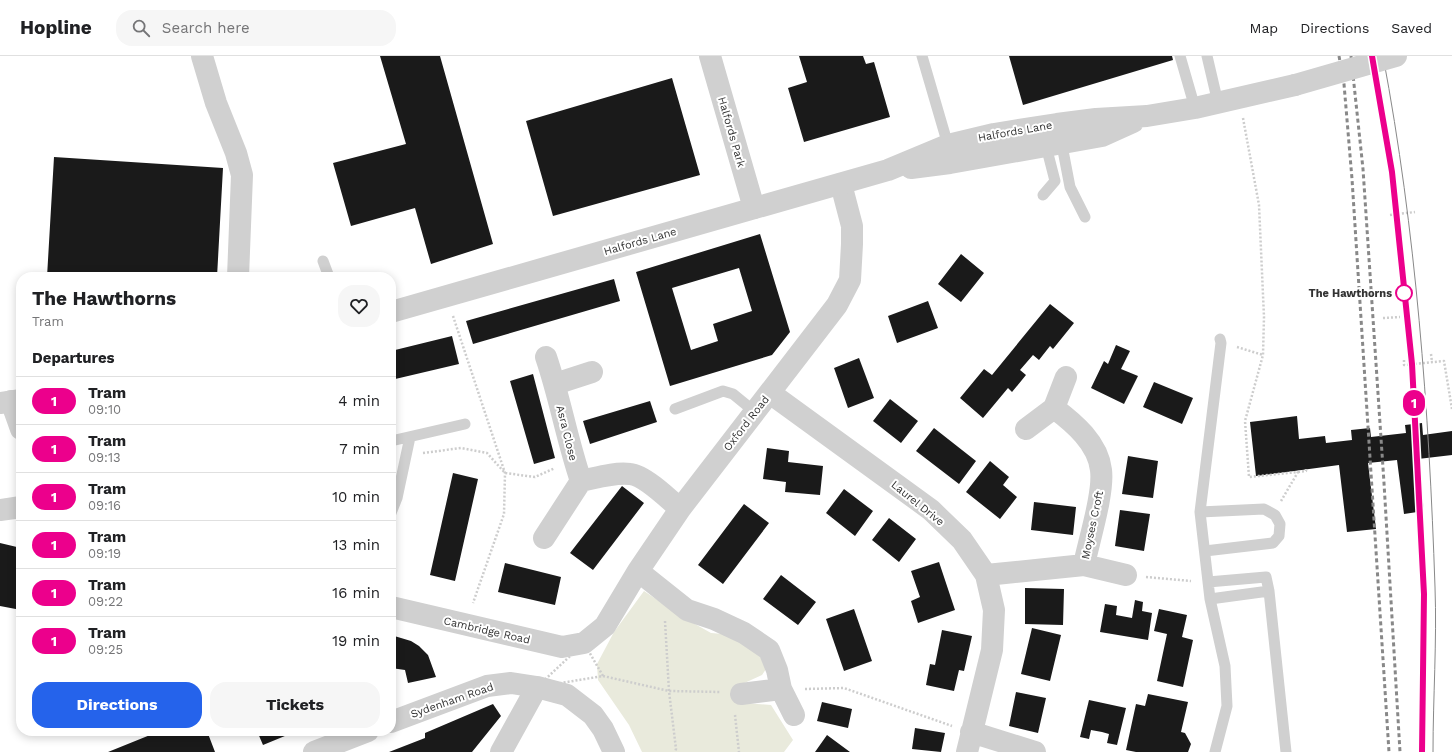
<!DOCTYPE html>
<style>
:root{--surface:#fff;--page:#f6f6f6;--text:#202124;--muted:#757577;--line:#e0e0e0;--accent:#2563eb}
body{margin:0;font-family:"Work Sans",sans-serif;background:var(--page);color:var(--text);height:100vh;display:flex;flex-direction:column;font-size:15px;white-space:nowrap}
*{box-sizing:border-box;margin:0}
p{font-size:13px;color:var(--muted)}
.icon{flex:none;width:22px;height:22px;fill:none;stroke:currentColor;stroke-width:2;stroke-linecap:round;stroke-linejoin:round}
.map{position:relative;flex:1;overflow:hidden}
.sheet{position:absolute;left:16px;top:216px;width:380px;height:464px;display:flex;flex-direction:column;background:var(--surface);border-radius:16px;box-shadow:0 2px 10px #0003}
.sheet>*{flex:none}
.badge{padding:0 8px;border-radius:13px;font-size:14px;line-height:26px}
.map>.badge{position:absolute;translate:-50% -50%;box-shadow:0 0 0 2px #fff}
h2{padding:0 16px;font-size:15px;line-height:36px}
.round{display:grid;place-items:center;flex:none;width:42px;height:42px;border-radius:16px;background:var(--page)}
.headline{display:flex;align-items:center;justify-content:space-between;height:68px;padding:0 16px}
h1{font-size:19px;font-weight:700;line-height:30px}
.cta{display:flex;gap:8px;margin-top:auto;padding:8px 16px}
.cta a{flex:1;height:46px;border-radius:16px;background:var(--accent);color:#fff;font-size:16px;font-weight:700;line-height:46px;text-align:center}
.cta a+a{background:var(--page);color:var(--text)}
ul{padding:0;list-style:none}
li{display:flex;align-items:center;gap:12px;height:48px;padding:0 16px;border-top:1px solid var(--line)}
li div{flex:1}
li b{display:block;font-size:15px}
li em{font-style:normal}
li .badge{min-width:44px;font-weight:700;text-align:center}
header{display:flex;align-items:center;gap:24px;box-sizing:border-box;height:56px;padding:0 20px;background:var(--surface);border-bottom:1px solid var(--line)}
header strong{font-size:19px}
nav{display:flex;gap:22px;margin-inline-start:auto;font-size:14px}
.search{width:280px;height:36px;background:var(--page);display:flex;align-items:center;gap:10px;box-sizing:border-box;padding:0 14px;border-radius:16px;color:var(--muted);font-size:15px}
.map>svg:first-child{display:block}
.green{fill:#e9eadc}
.building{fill:#1a1a1a;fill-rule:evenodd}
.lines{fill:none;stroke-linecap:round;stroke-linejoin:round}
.path{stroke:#cdcdcd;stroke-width:2.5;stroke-dasharray:2 2;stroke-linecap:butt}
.service{stroke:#d0d0d0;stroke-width:11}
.minor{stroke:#d0d0d0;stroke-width:22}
.tertiary{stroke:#d0d0d0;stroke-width:22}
.tram{stroke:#888;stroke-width:1}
.rail{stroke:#888;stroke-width:3;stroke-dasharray:4 3;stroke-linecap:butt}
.tertiary-bridge{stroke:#d0d0d0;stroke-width:22}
.line-casing{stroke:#fff;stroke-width:9}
.line{stroke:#ec008c;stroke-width:6}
.stop-dot{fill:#fff;stroke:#ec008c;stroke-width:2}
.labels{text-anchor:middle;stroke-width:4;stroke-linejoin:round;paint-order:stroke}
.street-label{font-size:11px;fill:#333;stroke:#fff}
.stop-label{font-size:11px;font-weight:bold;fill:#333;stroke:#fff;text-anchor:end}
</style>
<header>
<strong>Hopline</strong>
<div class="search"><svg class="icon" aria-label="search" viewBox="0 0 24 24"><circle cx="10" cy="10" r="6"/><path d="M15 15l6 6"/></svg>Search here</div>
<nav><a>Map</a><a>Directions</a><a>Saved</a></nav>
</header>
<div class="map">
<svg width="1452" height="696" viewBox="0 0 1452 696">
<rect width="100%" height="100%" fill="#fff"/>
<path class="green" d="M644 535 686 563 711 577 734 579 760 600 766 613 762 619 740 629 743 647 771 649 793 684 784 696H642L629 669 598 624 597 608 614 576Z"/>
<path class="building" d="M380 0H440L493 188 431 208 415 152 351 170 333 107 406 88Z
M799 0H863L866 8 874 6 890 61 804 86 788 32 807 26Z
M1009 0H1172L1173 4 1023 49Z
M672 22 700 119 553 160 526 65Z
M54 101 223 112 217 221H47Z
M760 178 790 276 772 299 670 330 636 216ZM739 212 752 255 713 268 718 285 691 294 672 232Z
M961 198 984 217 961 246 938 228Z
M614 223 620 245 473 288 466 265Z
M928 245 938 272 897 287 888 260Z
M1050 248 1074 267 1053 293 1050 290 1039 304 1033 299 1020 314 1026 319 1012 336 1008 332 983 362 960 342 984 313 992 319Z
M452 280 459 308 391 324V295Z
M1116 289 1130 295 1121 313 1138 320 1124 348 1091 332 1104 305 1108 308Z
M859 302 874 342 848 352 834 312Z
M533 318 555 402 534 408 510 325Z
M1154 326 1193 342 1182 368 1143 351Z
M890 343 918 365 901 387 873 365Z
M650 345 657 366 590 388 583 365Z
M1297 360 1299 383 1325 380 1326 387 1352 384 1351 374 1370 372 1371 381 1406 377 1405 369 1422 367 1423 379 1452 375V399L1418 403 1424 455 1404 458 1397 404 1368 407 1376 473 1347 476 1339 409 1256 420 1250 366Z
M934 372 976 405 959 428 916 395Z
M767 392 789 395 788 406 823 410 820 439 785 436 786 426 763 423Z
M1128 400 1158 405 1153 442 1122 438Z
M990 405 1009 421 1003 429 1017 441 1000 463 966 436Z
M453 417 478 423 455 525 430 519Z
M622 430 644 447 593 514 570 497Z
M844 433 873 455 855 480 826 457Z
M1034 446 1076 451 1073 479 1031 474Z
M744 448 769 467 723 528 698 509Z
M1120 454 1150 458 1144 495 1115 490Z
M889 462 916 483 899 506 872 484Z
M0 487 21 492V554L0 550Z
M939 506 955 554 918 567 911 545 920 541 911 515Z
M505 507 561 521 555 549 498 536Z
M781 519 816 546 798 569 763 543Z
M1025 532 1064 533 1063 569 1025 568Z
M1135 544 1143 546 1142 555 1152 557 1148 584 1100 576 1105 548 1117 550 1116 559 1132 562Z
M854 553 872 605 844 615 826 563Z
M1159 553 1187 559 1182 581 1193 584 1183 631 1157 625 1167 578 1154 575Z
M1032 572 1061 579 1050 625 1021 618Z
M942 574 972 580 964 615 959 614 954 635 926 629 930 608 935 609Z
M391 579 411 585 419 590 428 599 436 621 408 627 405 614 391 612Z
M1016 636 1046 642 1038 677 1009 670Z
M1148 638 1188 646 1181 676 1185 677 1191 688 1188 696H1136L1126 694 1136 648 1145 650Z
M1089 644 1126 652 1117 689 1107 687 1109 678 1102 676 1091 674 1089 683 1080 681Z
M822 646 852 653 848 672 817 665Z
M493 648 501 660 472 696H389L425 682V677Z
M915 672 945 677 941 696 912 693Z
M160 675H207L215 696H108Z
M257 675H297L263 689Z
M827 679 850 696H815Z"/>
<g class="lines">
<path class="path" d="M1243 62 1259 149 1264 261 1263 299 1245 365 1249 421 1298 416 1281 445
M1390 159 1415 156
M453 260 505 417 504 458 473 547
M1383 262 1400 261
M1237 291 1263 299
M1431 298 1432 306
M1404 304V309L1444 305 1452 353
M423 397 461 392 487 397 505 417 535 421 555 412
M1298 416 1306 415V413
M1146 521 1191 525
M665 565 669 635 676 693 675 696
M584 587 603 620 537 631Z
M603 620 669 635 721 636
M805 633 844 632 952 670
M735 659 739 696"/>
<path class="service" d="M922 0 948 89
M1180 0 1195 52
M1207 0 1218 47
M1061 84 1070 131 1085 161
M1043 139 1055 125 1045 86
M323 205 329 221
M675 353 723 335 733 338 755 356
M391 385 465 368
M1200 456 1264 453 1275 459 1280 468 1279 480 1273 487 1205 495
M391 457 397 442 410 381
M1208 526 1266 521 1269 535 1286 696
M1210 543 1269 535
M1215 696 1227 650 1225 610 1210 543 1200 456 1221 287 1220 283"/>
<path class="minor" d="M202 0 216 47 236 97 242 119 238 221
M710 0 754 152
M546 301C560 342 567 384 581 425
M555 328 592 316
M770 337 931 454 962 484 986 519 994 554 992 594 967 696
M11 345 21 373
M1054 352C1074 367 1098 387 1101 414 1104 437 1089 484 1084 509
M1026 373 1054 352 1066 321
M0 454 21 451
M544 482 581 425C596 422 614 416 630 418 644 419 669 443 680 453
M638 515 687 554 714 563 744 577 769 594 777 614 781 633 794 659
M986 519 1084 509 1126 519
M391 551 562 591 584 587 605 570 638 515 680 453 837 249 850 224 852 188V170L841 128
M741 638 781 633
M391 666 487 630 511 627 537 631 567 639 593 659 603 673 614 696
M971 676 1035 696
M314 696 368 675
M501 696 537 631"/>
<path class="tertiary" d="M911 112 950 107 1102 80 1133 66
M391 256 888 114 948 89 994 78 1057 68 1096 63 1147 60 1195 52 1295 29
M0 347 21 344"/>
<path class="tram" d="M1372 0 1392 116 1412 308 1424 538 1422 696
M1383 0C1416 175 1429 353 1435 531 1437 586 1433 641 1433 696"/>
<path class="rail" d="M1339 0 1344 28 1352 123 1389 696
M1351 0 1363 113 1384 427 1400 696"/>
<path class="tertiary-bridge" d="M1295 29 1396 0"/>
</g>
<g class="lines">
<g class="line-casing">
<path id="line" d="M1372 0 1392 116 1412 308 1424 538 1422 696"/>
</g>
<use href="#line" class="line"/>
</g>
<circle class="stop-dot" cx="1404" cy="237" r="8"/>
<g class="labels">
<g class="street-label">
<text transform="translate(1015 75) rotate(-10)" y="4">Halfords Lane</text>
<text transform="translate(732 76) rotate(74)" y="4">Halfords Park</text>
<text transform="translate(640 185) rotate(-16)" y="4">Halfords Lane</text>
<text transform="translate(746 367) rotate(-52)" y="4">Oxford Road</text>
<text transform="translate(567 377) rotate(76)" y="4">Asra Close</text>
<text transform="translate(918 447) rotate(39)" y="4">Laurel Drive</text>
<text transform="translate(1092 469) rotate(-78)" y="4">Moyses Croft</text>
<text transform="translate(487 574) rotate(13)" y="4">Cambridge Road</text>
<text transform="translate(452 644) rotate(-19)" y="4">Sydenham Road</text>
</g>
<g class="stop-label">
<text x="1392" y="241">The Hawthorns</text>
</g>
</g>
</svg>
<b class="badge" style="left:1414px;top:347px;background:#ec008c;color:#fff">1</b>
<section class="sheet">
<div class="headline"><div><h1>The Hawthorns</h1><p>Tram</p></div><a class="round"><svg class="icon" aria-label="heart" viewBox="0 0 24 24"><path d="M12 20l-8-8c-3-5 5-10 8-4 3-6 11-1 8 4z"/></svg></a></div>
<h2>Departures</h2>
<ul>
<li><span class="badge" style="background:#ec008c;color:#fff">1</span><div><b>Tram</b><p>09:10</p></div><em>4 min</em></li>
<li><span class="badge" style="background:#ec008c;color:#fff">1</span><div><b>Tram</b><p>09:13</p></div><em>7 min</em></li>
<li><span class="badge" style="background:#ec008c;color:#fff">1</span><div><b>Tram</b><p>09:16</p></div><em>10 min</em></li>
<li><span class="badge" style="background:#ec008c;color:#fff">1</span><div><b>Tram</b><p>09:19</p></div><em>13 min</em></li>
<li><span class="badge" style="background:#ec008c;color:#fff">1</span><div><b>Tram</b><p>09:22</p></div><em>16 min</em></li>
<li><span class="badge" style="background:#ec008c;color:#fff">1</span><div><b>Tram</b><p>09:25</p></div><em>19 min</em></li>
</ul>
<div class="cta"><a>Directions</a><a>Tickets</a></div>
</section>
</div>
